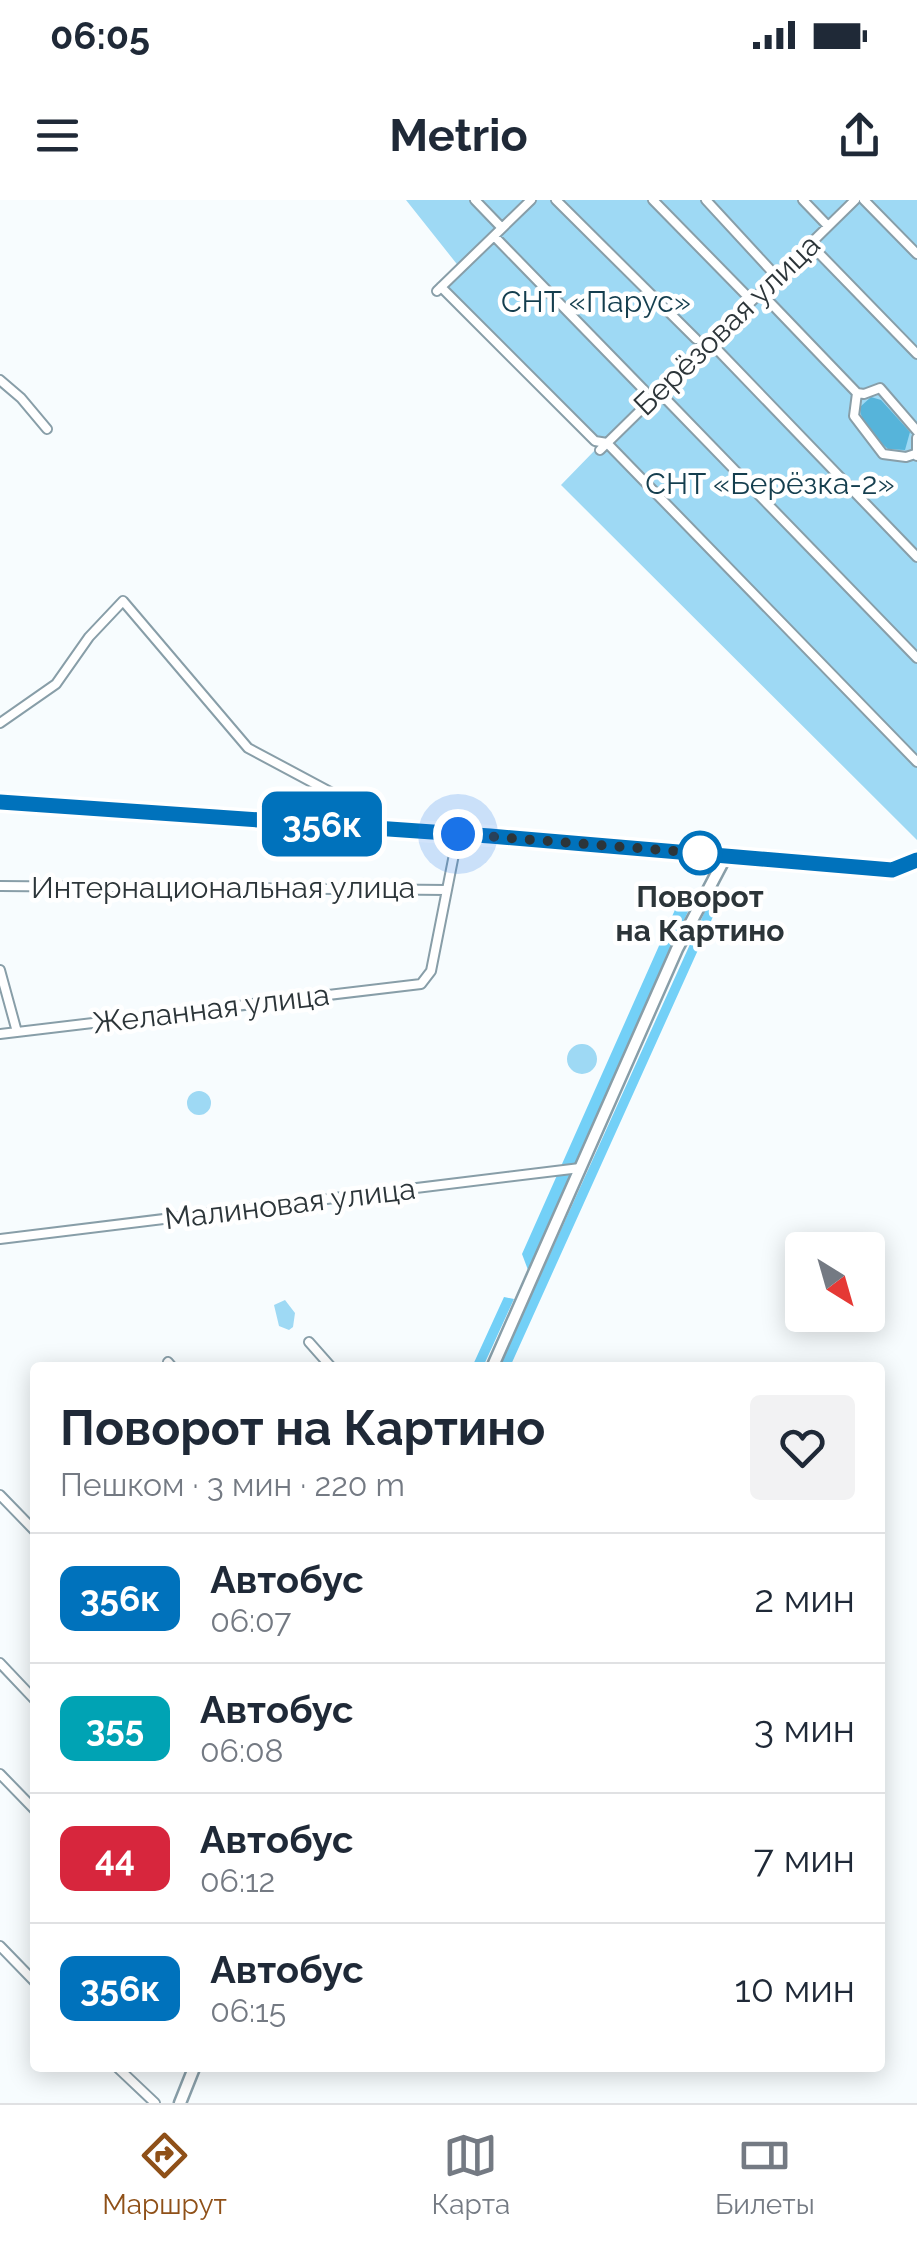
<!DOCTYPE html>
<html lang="ru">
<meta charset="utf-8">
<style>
:root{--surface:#fff;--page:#f2f2f3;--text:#1f2937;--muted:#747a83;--line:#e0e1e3;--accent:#8f5018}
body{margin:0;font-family:Raleway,sans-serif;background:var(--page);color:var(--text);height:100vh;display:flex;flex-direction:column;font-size:38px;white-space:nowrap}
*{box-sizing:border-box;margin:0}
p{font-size:32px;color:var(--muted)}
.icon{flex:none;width:55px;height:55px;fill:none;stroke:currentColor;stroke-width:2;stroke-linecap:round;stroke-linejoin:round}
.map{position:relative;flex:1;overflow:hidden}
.panel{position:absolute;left:30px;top:1162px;width:855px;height:710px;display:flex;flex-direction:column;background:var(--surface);border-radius:10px;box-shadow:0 5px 25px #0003}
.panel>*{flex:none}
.badge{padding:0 20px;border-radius:15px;font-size:35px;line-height:65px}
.needle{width:65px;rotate:143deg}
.controls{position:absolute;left:785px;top:1032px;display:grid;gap:20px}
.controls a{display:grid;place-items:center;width:100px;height:100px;border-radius:10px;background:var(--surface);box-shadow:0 5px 25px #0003;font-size:50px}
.you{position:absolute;width:50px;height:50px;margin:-25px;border:8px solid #fff;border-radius:50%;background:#1a73e8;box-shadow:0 0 0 15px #1a73e833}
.map>.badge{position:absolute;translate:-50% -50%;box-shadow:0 0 0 5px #fff}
.round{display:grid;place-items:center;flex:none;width:105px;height:105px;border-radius:10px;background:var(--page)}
.headline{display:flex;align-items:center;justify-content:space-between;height:170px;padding:0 30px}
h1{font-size:48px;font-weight:700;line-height:75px}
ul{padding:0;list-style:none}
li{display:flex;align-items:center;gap:30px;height:130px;padding:0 30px;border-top:2px solid var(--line)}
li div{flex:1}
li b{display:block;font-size:38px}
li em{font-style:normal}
li .badge{min-width:110px;font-weight:700;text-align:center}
.status{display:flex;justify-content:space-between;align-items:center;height:70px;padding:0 50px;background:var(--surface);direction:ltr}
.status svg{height:28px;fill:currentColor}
header{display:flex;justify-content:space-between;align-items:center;height:130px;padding:0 30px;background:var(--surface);font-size:45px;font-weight:700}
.menu{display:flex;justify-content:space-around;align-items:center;height:140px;border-top:2px solid var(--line);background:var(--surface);font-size:28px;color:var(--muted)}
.menu a{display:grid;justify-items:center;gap:5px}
.menu .active{color:var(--accent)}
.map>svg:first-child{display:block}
.green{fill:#9ed9f4}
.forest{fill:#73d0f7}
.water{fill:#56b4da}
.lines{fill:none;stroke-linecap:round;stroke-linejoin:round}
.minor-casing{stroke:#889ea8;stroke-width:12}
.tertiary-casing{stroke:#889ea8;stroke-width:15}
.minor{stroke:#fff;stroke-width:8}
.tertiary{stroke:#fff;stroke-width:10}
.line-casing{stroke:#fff;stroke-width:22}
.line{stroke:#0072bc;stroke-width:15}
.walk{stroke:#2c3539;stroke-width:10;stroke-dasharray:0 18}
.stop-dot{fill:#fff;stroke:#0072bc;stroke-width:5}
.labels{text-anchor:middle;stroke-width:9;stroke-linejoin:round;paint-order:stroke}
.park-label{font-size:30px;fill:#143e4e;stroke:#fff}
.street-label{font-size:30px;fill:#2c3539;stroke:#fff}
.stop-label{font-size:30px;font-weight:bold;fill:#2c3539;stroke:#fff}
</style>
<div class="status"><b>06:05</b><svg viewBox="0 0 49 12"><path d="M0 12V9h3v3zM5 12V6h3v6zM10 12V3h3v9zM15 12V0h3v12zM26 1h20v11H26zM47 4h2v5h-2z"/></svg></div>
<header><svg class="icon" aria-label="menu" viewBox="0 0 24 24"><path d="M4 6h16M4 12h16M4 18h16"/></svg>Metrio<svg class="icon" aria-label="share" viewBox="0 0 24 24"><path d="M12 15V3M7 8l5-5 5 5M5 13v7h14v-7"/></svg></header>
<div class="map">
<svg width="917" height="1903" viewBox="0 0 917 1903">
<rect width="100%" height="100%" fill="#f7fcfe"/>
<path class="green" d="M406 0H917V640L561 285 597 248 438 90 460 68Z
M567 859a15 15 0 1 1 30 0a15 15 0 1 1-30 0Z
M187 903a12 12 0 1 1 24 0a12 12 0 1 1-24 0Z
M285 1100 295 1113 293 1127 289 1130 279 1126 274 1105Z"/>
<path class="forest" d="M721 692 728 693 716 710 510 1167H499L705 711Z
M678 703 690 707 528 1070 522 1054Z
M504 1097 514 1099 483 1167H472Z"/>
<path class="water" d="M871 197 881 200 910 232 905 250 888 249C876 239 860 224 860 207Z"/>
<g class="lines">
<g class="minor-casing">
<path id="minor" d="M475 0 502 28
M556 0 696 139
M653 0 752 101
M706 0 777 77
M803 0 828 26
M864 0 917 54
M494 36 644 190
M810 44 917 154
M441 87 595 241 607 243 917 562
M437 91 531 0
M761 93 857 193 864 194 880 188 917 231
M709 141 917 357
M0 180 21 198 47 229
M659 192 917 458
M857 193 854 216 883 254 906 257 915 254
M917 238V256
M600 250 855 0
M0 523 56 484 89 437 123 401 248 548 349 602 373 609
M0 602 726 656
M0 686 447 690
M0 770 17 832
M0 834 421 784 431 771 458 634
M0 1039 580 968
M309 1142 332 1168
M168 1162 173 1168
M0 1295 35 1331
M0 1463 35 1500
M0 1574 35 1610
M0 1746 35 1782
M118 1868 155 1903"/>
</g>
<g class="tertiary-casing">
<path id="tertiary" d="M492 1168 677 749 726 656 892 670 917 660
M180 1903 194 1868"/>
</g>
<use href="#minor" class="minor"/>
<use href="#tertiary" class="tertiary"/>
</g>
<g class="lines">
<g class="line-casing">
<path id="line" d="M0 602 490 636 892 670 917 660"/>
</g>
<use href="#line" class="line"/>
<path class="walk" d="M458 634 700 653"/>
</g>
<circle class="stop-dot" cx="700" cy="653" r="20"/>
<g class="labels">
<g class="park-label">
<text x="596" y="112">СНТ «Парус»</text>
<text x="770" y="294">СНТ «Берёзка-2»</text>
</g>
<g class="street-label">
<text transform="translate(727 125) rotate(-44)" y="10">Берёзовая улица</text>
<text x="223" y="698">Интернациональная улица</text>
<text transform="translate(211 809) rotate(-7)" y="10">Желанная улица</text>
<text transform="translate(290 1004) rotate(-7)" y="10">Малиновая улица</text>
</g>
<g class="stop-label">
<text x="700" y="707">Поворот<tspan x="700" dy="34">на Картино</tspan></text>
</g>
</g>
</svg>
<div class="controls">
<a><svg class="needle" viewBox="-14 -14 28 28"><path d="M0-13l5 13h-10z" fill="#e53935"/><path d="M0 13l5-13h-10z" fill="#747a83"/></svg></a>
</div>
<div class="you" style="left:458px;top:634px"></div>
<b class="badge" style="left:322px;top:624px;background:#0072bc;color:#fff">356к</b>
<section class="panel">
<div class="headline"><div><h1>Поворот на Картино</h1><p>Пешком · 3 мин · 220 m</p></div><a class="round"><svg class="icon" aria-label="heart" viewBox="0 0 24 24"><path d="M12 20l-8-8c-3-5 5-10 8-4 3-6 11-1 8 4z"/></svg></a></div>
<ul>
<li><span class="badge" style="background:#0072bc;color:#fff">356к</span><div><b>Автобус</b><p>06:07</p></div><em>2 мин</em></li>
<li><span class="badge" style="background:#00a3b4;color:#fff">355</span><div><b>Автобус</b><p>06:08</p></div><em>3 мин</em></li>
<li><span class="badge" style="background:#d7263d;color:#fff">44</span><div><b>Автобус</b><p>06:12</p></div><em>7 мин</em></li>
<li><span class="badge" style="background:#0072bc;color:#fff">356к</span><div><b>Автобус</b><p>06:15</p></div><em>10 мин</em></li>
</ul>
</section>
</div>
<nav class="menu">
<a class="active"><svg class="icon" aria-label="directions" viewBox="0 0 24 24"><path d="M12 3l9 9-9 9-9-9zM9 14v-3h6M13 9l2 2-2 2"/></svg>Маршрут</a>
<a><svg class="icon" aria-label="map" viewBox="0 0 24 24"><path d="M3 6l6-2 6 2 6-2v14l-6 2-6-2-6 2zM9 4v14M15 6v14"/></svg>Карта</a>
<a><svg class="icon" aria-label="tickets" viewBox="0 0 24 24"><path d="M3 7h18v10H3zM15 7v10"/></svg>Билеты</a>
</nav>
